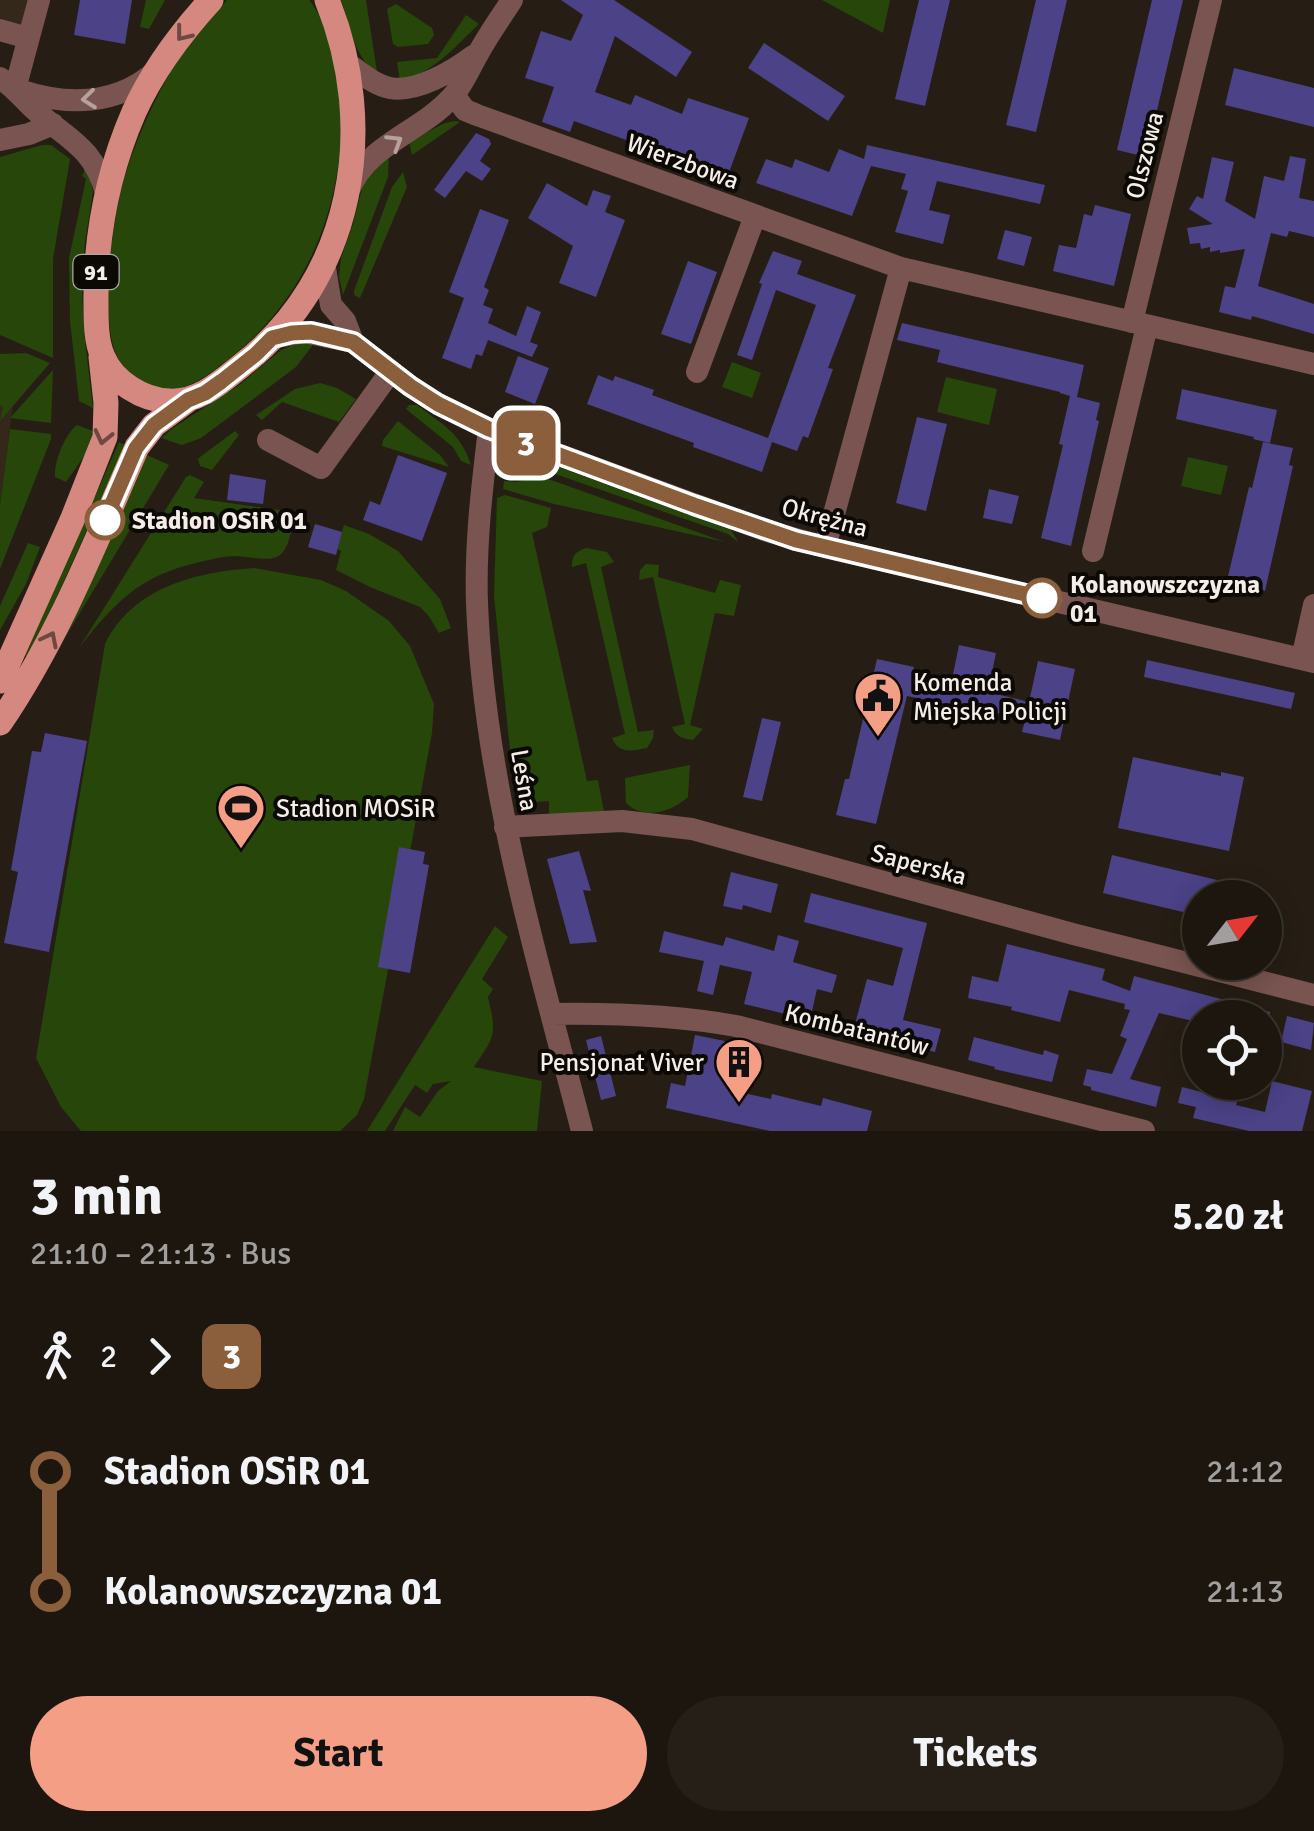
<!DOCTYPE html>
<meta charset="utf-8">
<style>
:root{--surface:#1c160f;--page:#251f18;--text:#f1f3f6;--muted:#a09f9e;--line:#3a352f;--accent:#f49e86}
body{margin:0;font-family:Signika,sans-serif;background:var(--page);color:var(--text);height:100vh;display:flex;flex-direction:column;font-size:38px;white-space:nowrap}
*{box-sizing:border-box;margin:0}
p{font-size:32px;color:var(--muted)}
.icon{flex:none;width:55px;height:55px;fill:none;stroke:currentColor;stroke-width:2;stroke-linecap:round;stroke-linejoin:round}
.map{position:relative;height:1131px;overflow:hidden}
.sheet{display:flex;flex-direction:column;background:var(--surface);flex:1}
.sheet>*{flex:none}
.badge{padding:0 20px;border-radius:15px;font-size:35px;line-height:65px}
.needle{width:65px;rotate:59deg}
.controls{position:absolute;left:1182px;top:880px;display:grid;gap:20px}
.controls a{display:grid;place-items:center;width:100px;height:100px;border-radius:50%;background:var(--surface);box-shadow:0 5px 25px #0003,0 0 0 2px var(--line);font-size:50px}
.map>.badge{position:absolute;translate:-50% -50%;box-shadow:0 0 0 5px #fff}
.legs{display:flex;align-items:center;gap:15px;height:110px;padding:0 30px;font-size:32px}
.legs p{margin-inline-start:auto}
.summary{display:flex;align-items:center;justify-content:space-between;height:170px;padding:0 30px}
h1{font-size:55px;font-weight:700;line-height:75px}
.action{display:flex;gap:20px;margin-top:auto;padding:20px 30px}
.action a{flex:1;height:115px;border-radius:60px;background:var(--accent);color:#111;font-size:40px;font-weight:700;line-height:115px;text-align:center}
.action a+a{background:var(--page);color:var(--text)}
ul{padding:0 30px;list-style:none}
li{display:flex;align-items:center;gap:35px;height:120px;font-size:38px}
li i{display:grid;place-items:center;width:15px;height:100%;margin:0 12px;background:currentColor}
li i::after{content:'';width:25px;height:25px;margin:-12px;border:8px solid;border-radius:50%;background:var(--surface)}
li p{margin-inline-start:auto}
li:first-child i{background:linear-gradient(#0000 50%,currentColor 0)}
li:last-child i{background:linear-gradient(currentColor 50%,#0000 0)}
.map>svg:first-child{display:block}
.commercial{fill:#34281a}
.green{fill:#26460a}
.building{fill:#4b4287}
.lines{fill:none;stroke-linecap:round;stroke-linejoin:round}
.minor{stroke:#795450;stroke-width:22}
.major{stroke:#d48880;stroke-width:25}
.oneway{stroke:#704842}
.oneway2{stroke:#b6a19c}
.line-1-casing{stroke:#fff;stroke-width:22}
.line-1{stroke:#8b5e3c;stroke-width:15}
.stop-1-dot{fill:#fff;stroke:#8b5e3c;stroke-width:5}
.labels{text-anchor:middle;stroke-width:8;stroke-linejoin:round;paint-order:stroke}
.shield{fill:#0c0905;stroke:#aea9a3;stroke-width:2.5}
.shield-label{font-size:22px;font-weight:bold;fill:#f4eee7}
.street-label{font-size:25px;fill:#f4eee7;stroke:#0c0905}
.stop-label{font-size:25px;font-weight:bold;fill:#f4eee7;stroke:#0c0905;text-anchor:start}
.poi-label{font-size:25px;fill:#f4eee7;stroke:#0c0905;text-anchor:start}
</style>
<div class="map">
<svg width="1314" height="1131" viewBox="0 0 1314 1131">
<rect width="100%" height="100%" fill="#261e14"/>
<path class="commercial" d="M0 0H34L27 23 8 27 0 25Z
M0 359 18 366 0 505Z"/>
<path class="green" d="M146 0H165L149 29 140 27Z
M227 0H309C323 16 329 42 334 63 358 173 317 293 226 361 211 373 193 387 173 389 165 390 158 387 151 385 136 379 124 371 117 356 99 319 112 223 123 183 133 147 149 111 167 78 182 49 207 25 227 0Z
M341 0H366L377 72C354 59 350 24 341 0Z
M822 0H890L883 33Z
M396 4 432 28 434 35 428 44 398 47 393 44 387 9Z
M466 15 479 24C455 47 433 73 400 81L397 62 437 58Z
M455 121 460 122 412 155 409 141 445 123Z
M42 145H51L70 159 53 259V358L0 335V157Z
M389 152 388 177 343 295 339 277 341 258 353 224 363 184Z
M87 165 93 192 85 242 82 289 84 332 93 408 79 401 70 321 69 258 86 179 82 176Z
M403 172 407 187 360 298 354 295V291L392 187Z
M316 341 296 367 201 438 182 445 161 438 173 428 239 385 281 350 298 343Z
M26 353 50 363 0 421 3 407 0 405V354Z
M732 362 761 373 752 398 722 387Z
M53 370 51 423 10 418Z
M946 377 997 389 989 425 937 412Z
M320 383 337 388 356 399 339 422 282 402 262 420 256 415 295 389Z
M409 405H417C443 425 460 432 471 465L461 461 453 447 406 409Z
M398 421 440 455 449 467 382 446 383 440Z
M77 425 93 431 85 455 66 482 55 477C54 461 65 434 77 425Z
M10 429 51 434V439L0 569V505Z
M235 431 239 435 212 470 200 466 198 459 200 457Z
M119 442 125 445 54 603 27 657 25 656Z
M520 453 731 530 739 543 728 534 535 467 517 473 494 471 506 455Z
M147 455 169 465 60 646Z
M1188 457 1228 466 1221 495 1181 486Z
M190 475 204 482 194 498 294 512C292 525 291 546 280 555 270 563 247 556 234 556 218 557 204 561 188 565 136 579 111 607 79 648L186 477Z
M537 475 725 542 554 504 503 489 504 481 517 482Z
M505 495 551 508 547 527 532 533 587 781 598 780 604 812 549 814V801L535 802 514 788 494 596 497 498Z
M344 525 369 534 398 551 440 599 451 628 439 633 428 615 420 607 370 587 336 570 341 551 337 549Z
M28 543 40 547 26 584 0 630V606Z
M586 548 607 552 614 562 601 567 638 732 654 730 653 738 647 748C631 751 619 754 612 738L625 734 586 563 572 567C572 555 575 552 586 548Z
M646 564 659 565 658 577 715 593 720 580 741 585 734 616 715 613 690 725 703 729 693 740C684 739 676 737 672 727L685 724 653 577 639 580 640 570Z
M254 568 321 580 346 591 389 621 410 646 434 704 432 733 364 1099 357 1115 340 1131H81L61 1107 36 1058 105 644C133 587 196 572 254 568Z
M690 765 688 797C670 813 644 820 626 803L625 778Z
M495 926 508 937 482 979 493 989 488 997C497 1035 495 1036 474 1067L542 1081 537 1131H393L405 1107 420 1117 438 1091 451 1081 433 1084 427 1093 415 1085 385 1131H367Z"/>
<path class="building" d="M80 0H132L125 44 74 35Z
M561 0H614L692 52 676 77 615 36 595 92 631 105 635 95 682 114 688 98 749 118 724 186 708 181 712 169 671 153 670 156 574 121 570 132 542 122 554 87 525 78 541 31 571 41 583 15Z
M919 0H950L925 106 895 99Z
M1036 0H1067L1036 132 1006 125Z
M1152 0H1183L1146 157 1117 150Z
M764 43 845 96 828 121 748 68Z
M1234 68 1314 88V127L1225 105Z
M476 133 489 139 491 144 480 161 491 169 482 181 466 171 445 198 434 190Z
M867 145 1045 185 1040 204 937 181 929 210 950 215 943 244 895 232 908 191 901 189 906 174 871 166 852 216 756 183 766 159 792 168 795 159 829 172 839 149 864 159Z
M1290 156 1306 159 1299 198 1314 201V237L1289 231 1287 237 1271 233 1258 286 1314 304V334L1252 316 1251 320 1219 312 1225 286 1235 288 1245 249 1220 253V250L1210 252V247L1201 249 1200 243 1190 244 1187 228 1213 224 1189 209 1197 196 1203 199 1212 157 1234 162 1225 201 1255 219 1264 176 1284 181Z
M547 183 587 206 593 190 611 196 605 212 625 220 596 297 559 283 573 246 528 218Z
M1095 205 1131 214 1114 286 1053 271 1059 245 1076 248 1084 214 1092 216Z
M480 209 509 220 484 287 489 290 483 305 493 309 488 323 516 336 527 306 541 312 530 342 538 345 532 357 488 340 482 356 476 354 471 369 442 358 464 298 449 292Z
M1005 230 1032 237 1024 266 997 259Z
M773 251 802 261 797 274 856 295 828 368 833 369 808 438 803 436 797 451 772 442 762 472 693 447 694 443 587 404 598 375 613 381 615 376 654 390 652 395 768 438 816 305 776 290 752 360 737 355 762 284 759 283Z
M688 261 717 272 691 344 661 334Z
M902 323 1084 365 1077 397 1100 403 1096 420 1099 421 1071 546 1041 538 1063 445 1059 444 1070 396 1060 393V392L937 362 940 350 897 340Z
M518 356 549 368 535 404 505 392Z
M1182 389 1277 410 1270 443 1253 439 1254 437 1176 419Z
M917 417 947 424 926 511 896 503Z
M1263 442 1293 448 1289 465 1293 466 1265 591 1226 585 1249 487 1252 488Z
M398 455 447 473 422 541 363 520 370 501 380 505Z
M230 474 266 480 263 504 227 500Z
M989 489 1019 496 1012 524 983 518Z
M315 524 342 532 336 555 308 547Z
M959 645 996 653 988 692 1029 702 1038 661 1075 669 1060 740 1022 732 1025 720 984 710 981 723 944 716 946 704 907 696 876 824 836 815 845 779H849L877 659 914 667 912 675 951 684Z
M1147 660 1295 693 1291 709 1144 677Z
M762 718 781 722 762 801 743 797Z
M45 733 87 741 49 952 4 943 18 872 11 870 32 751 41 752Z
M1133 757 1221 776V772L1244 777 1229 851 1118 828Z
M399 847 425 852 423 864 429 865 410 973 378 967Z
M579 851 591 891 583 890 597 942 570 944 547 859Z
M1112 855 1234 884 1231 898H1200V916L1103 893Z
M731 872 778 884 771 913 743 905 742 910 723 906Z
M811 893 927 923 903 1020 941 1029 935 1052 853 1032 867 979 893 986 903 948 804 922Z
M664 931 723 946 726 937 774 951 778 935 799 941 793 962 837 975 832 993 817 989 810 1020 744 1004 752 972 720 965 713 995 697 991 704 961 659 952Z
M1007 944 1105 969 1102 980 1130 991 1134 976 1270 1012V1018H1194L1193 1021 1159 1013 1130 1079 1161 1087 1156 1107 1091 1090V1087L1083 1085 1087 1069 1112 1074 1127 1039 1120 1036 1130 1010 1124 1009 1125 1004 1069 990 1060 1022 1011 1010 1012 1007 968 998 972 976 998 982Z
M1287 1016 1314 1023 1311 1050 1281 1042Z
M695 1035 725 1041 717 1075 742 1081 739 1092 771 1099 772 1094 821 1106 823 1098 872 1111 867 1131H770L666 1108 671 1083 685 1086Z
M601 1036 616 1096 601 1100 586 1040Z
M974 1037 1043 1055 1044 1050 1059 1055 1052 1082 994 1069 995 1067 968 1060Z
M1272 1081 1312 1091 1302 1131H1249L1193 1118 1196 1107 1178 1103 1182 1087 1237 1101 1236 1105 1265 1112Z"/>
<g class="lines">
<path class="minor" d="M0 30 28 38
M347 63C360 72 374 85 390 88 416 93 453 71 473 56
M0 78C14 87 23 99 35 110 67 139 93 146 106 193
M15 89 39 0
M19 90C67 106 117 106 157 70
M454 95 465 110 477 115 901 268 1314 364
M0 140 29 134 53 124
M349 190C367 145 420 132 451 98 463 86 470 67 479 52 489 34 501 17 512 0
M324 262 331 305 345 321 353 342
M1132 322 1211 0
M272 338 304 332 353 342 410 386 438 404 489 429 767 531 825 547 1314 662
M697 372 755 216
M489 429C482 487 475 545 477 603 484 784 537 957 582 1131
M268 440 321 468 391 371
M825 547 901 268
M1093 551 1147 326
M1302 659 1314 605
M505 827 622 821 692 829 1073 934 1314 995
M552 1014C614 1013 674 1015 736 1026L1144 1131"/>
<path class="major" d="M211 0C180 34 153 70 134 112 107 174 95 237 96 305 96 321 96 342 103 357 113 382 143 400 169 401 198 403 221 382 242 365 354 278 379 127 327 0
M0 681 73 518 105 437 106 403 101 357
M0 723C58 638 96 541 137 447L154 425 188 400"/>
</g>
<defs><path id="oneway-chevron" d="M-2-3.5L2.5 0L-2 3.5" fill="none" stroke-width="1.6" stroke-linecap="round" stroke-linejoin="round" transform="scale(2.5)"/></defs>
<g class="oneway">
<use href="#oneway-chevron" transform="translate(183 34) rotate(128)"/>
<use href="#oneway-chevron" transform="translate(103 437) rotate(103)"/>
<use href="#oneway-chevron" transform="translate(50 639) rotate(-63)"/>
</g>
<g class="oneway2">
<use href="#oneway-chevron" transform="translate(89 99) rotate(174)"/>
<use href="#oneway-chevron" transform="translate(395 142) rotate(-32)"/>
</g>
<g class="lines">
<g class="line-1-casing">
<path id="line-1" d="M105 520 136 448 154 425 188 400 205 393 222 381 256 354 272 338 292 333 311 332 353 342 410 386 438 404 489 429 694 505 796 540 1042 598"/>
</g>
<use href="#line-1" class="line-1"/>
</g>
<defs>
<g id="civic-pin" transform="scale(2.5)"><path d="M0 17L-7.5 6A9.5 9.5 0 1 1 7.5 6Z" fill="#f49e86" stroke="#0c0905"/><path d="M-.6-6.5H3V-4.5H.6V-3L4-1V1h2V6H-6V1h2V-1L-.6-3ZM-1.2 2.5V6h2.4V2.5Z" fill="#111"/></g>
<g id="stadium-pin" transform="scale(2.5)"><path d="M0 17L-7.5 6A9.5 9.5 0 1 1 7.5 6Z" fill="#f49e86" stroke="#0c0905"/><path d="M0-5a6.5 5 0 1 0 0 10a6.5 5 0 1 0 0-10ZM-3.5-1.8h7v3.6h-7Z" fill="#111"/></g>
<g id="building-pin" transform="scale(2.5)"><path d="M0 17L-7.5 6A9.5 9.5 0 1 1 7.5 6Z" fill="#f49e86" stroke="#0c0905"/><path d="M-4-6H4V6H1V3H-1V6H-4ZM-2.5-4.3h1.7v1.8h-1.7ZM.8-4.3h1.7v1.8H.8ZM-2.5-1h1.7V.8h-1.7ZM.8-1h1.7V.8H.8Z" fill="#111"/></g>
</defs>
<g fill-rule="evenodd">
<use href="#civic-pin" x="878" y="696"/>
<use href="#stadium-pin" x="241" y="808"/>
<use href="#building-pin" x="739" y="1062"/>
</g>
<g class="stop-1-dot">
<circle cx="105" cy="520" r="18"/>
<circle cx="1042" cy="598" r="18"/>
</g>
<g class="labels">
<rect class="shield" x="73.5" y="255" width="45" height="34" rx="8"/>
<g class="shield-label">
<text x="96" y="280">91</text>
</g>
<g class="street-label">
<text transform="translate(1144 155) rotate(-76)" y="9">Olszowa</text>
<text transform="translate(683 161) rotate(20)" y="9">Wierzbowa</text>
<text transform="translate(825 517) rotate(15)" y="9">Okrężna</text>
<text transform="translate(525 780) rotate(80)" y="9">Leśna</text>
<text transform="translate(919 864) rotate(15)" y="9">Saperska</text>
<text transform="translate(857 1029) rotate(14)" y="9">Kombatantów</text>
</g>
<g class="stop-label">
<text x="132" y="529">Stadion OSiR 01</text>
<text x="1070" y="593">Kolanowszczyzna<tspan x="1070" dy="29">01</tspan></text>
</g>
<g class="poi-label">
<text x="913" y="691">Komenda<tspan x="913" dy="29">Miejska Policji</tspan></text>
<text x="276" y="817">Stadion MOSiR</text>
<text x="704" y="1071" text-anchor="end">Pensjonat Viver</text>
</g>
</g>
</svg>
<div class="controls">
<a><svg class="needle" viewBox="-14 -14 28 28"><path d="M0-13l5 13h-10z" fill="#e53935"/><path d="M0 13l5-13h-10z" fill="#a09f9e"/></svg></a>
<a><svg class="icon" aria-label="locate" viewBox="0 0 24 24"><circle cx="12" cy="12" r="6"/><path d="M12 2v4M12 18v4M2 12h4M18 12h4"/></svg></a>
</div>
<b class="badge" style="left:526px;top:443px;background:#8b5e3c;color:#fff">3</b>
</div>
<section class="sheet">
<div class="summary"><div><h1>3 min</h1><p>21:10 – 21:13 · Bus</p></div><b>5.20 zł</b></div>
<div class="legs"><svg class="icon" aria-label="walk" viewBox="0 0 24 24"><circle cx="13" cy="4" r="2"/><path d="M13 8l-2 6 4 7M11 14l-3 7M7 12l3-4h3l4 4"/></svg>2<svg class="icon" aria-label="forward" viewBox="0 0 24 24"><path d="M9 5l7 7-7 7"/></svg><b class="badge" style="background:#8b5e3c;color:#fff">3</b></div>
<ul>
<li><i style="color:#8b5e3c"></i><b>Stadion OSiR 01</b><p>21:12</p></li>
<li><i style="color:#8b5e3c"></i><b>Kolanowszczyzna 01</b><p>21:13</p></li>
</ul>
<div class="action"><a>Start</a><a>Tickets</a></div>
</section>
